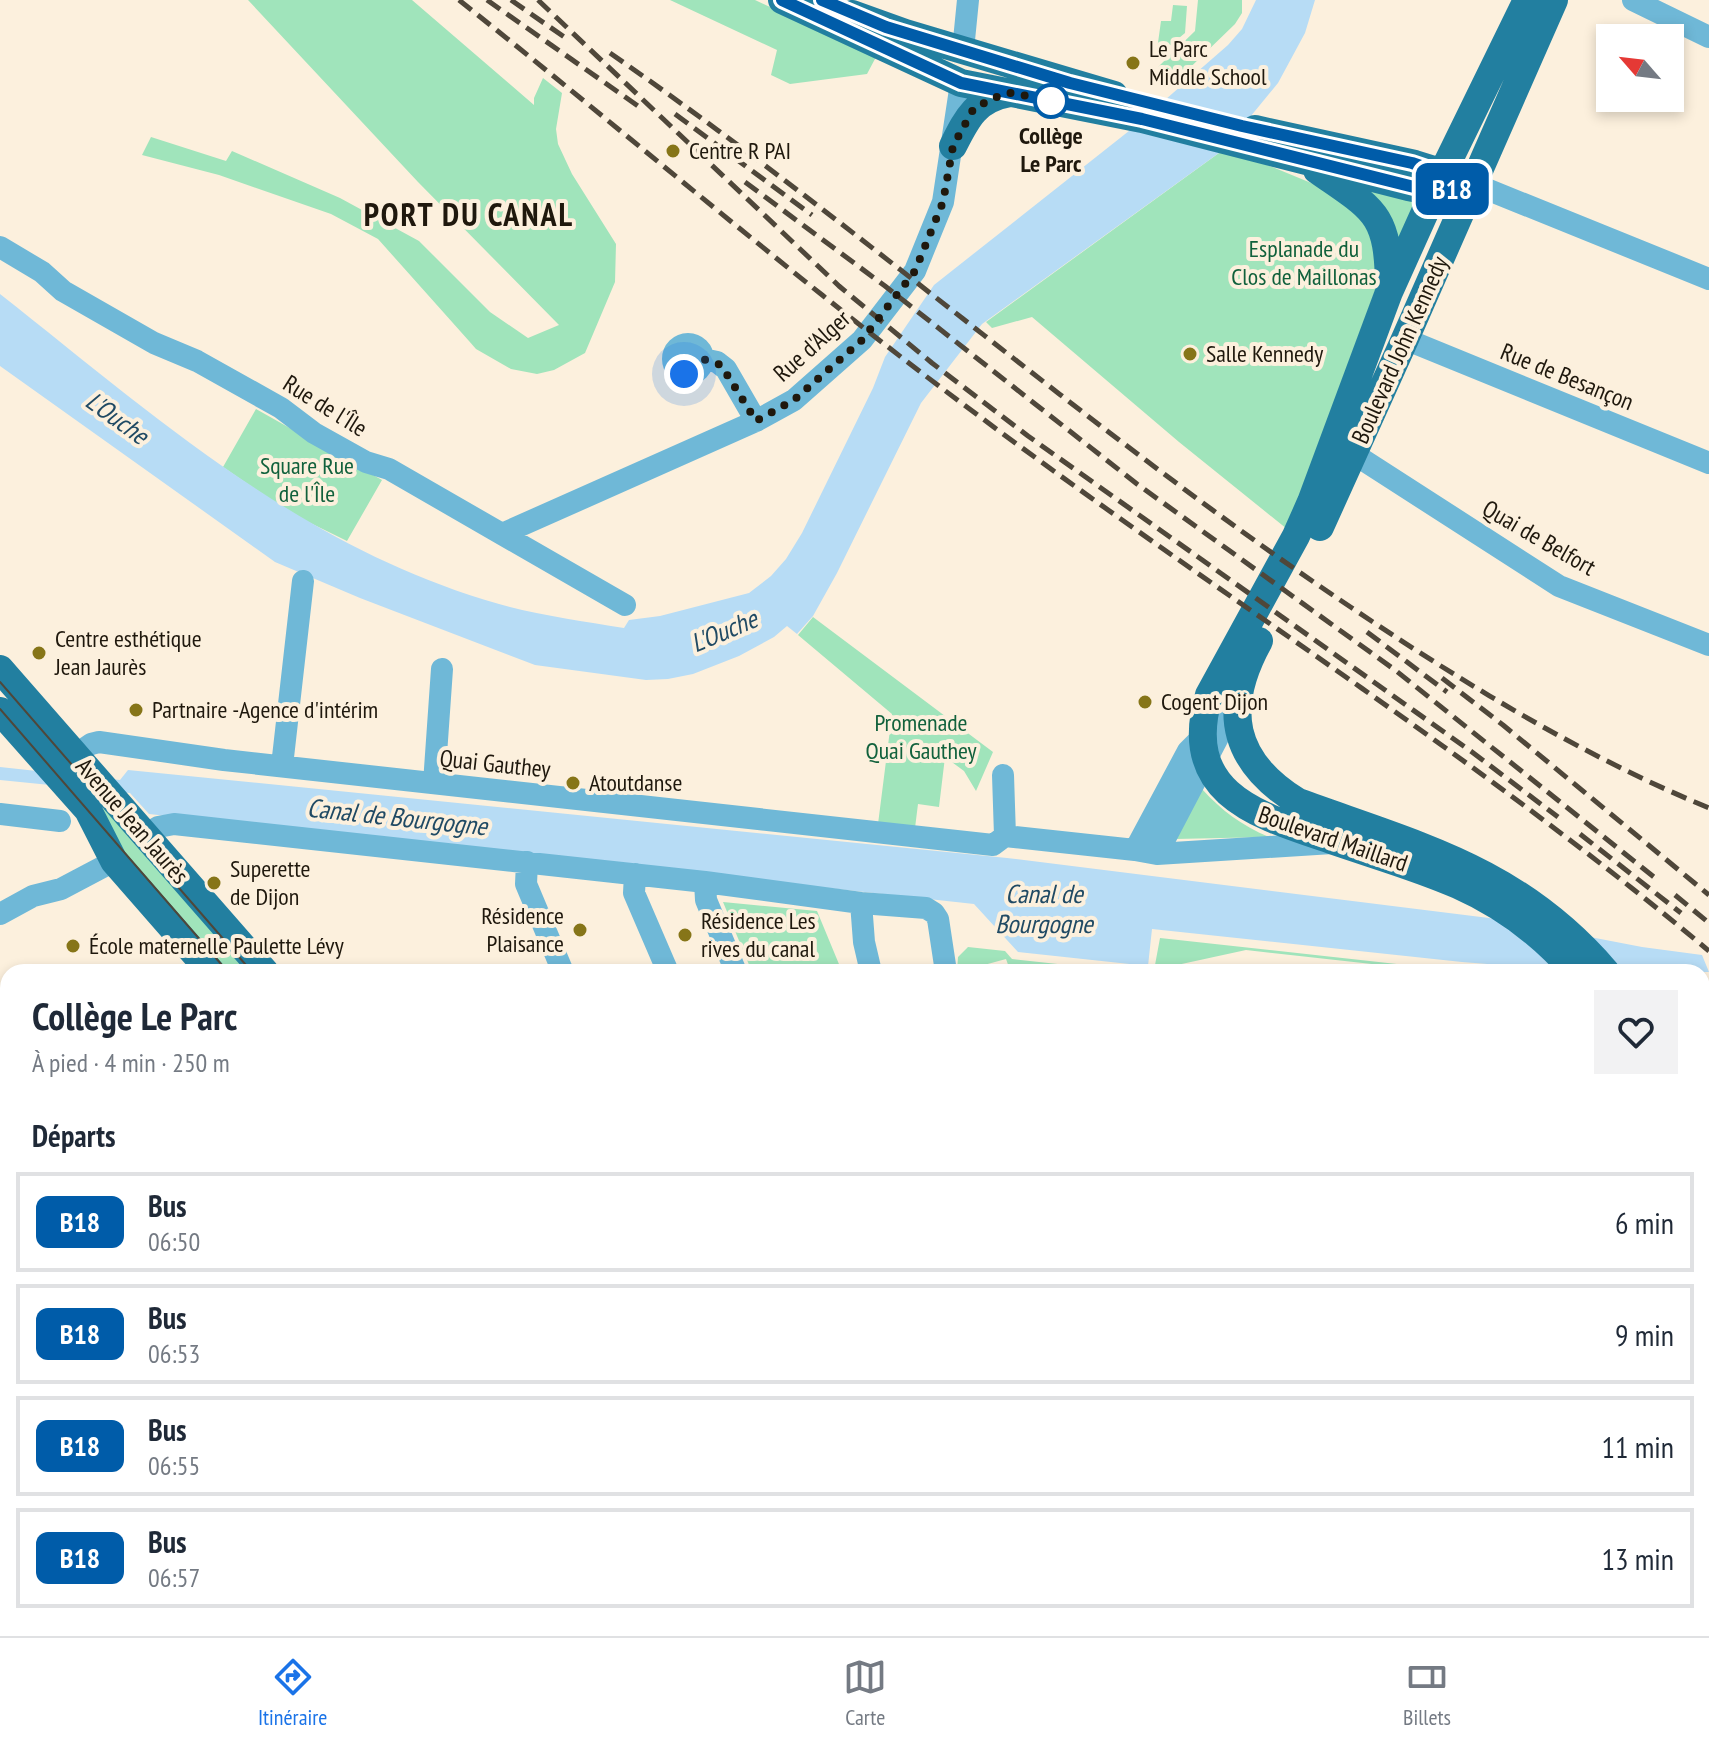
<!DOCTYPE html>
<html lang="fr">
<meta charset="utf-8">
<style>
:root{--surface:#fff;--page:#f2f2f3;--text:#1f2937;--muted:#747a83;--line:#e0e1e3;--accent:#1a73e8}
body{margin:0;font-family:"PT Sans Narrow",sans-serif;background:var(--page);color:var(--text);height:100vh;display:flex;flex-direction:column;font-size:30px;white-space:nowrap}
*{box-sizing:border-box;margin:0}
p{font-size:26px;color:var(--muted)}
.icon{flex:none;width:44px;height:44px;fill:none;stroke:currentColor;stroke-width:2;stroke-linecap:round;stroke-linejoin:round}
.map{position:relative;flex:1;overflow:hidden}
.drawer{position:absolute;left:0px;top:964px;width:1710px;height:672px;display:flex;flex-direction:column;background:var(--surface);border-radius:24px 24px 0 0;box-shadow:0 4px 12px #0003}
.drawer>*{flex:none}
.badge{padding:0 16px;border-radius:12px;font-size:28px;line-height:52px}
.needle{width:52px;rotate:298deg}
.buttons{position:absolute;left:1596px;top:24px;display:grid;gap:16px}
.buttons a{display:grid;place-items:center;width:88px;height:88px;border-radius:0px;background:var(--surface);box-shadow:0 4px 12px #0003;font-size:40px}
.you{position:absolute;width:40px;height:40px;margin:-20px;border:6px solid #fff;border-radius:50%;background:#1a73e8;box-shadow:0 0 0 12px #1a73e833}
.map>.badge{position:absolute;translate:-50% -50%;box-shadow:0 0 0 4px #fff}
h2{padding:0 32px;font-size:30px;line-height:72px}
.round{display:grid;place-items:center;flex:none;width:84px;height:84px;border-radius:0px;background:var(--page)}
.summary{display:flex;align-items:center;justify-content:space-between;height:136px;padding:0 32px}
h1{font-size:38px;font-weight:800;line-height:60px}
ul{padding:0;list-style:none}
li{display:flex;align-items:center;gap:24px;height:100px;margin:0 16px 12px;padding:0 16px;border:4px solid var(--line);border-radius:0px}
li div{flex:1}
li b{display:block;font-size:30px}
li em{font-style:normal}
li .badge{min-width:88px;font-weight:700;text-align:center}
.tab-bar{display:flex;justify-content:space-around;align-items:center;height:112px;border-top:2px solid var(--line);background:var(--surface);font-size:22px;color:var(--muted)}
.tab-bar a{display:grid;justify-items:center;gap:4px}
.tab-bar .active{color:var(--accent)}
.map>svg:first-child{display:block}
.green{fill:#a0e4bb}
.water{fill:#b7dcf5}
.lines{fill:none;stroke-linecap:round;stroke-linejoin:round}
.minor{stroke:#6fb8d7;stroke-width:22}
.major{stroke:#227fa0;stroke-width:28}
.tram{stroke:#4f473a;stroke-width:2}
.rail{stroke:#4f473a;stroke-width:5;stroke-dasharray:16 8;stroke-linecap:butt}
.line-casing{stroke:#fff;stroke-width:18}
.line{stroke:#005ca9;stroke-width:12}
.walk{stroke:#1f180d;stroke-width:8;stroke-dasharray:0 14.4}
.poi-dot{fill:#867518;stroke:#fcf0dd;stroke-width:3}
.stop-dot{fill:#fff;stroke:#005ca9;stroke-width:4}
.labels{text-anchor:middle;stroke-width:8;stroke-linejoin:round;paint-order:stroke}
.poi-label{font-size:24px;fill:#1f180d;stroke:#fcf0dd;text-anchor:start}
.stop-label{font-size:24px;font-weight:bold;fill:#1f180d;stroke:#fcf0dd}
.park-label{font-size:24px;fill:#11613c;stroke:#fcf0dd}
.street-label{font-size:24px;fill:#1f180d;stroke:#fcf0dd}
.water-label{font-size:26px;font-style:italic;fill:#204a64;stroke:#fcf0dd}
.district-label{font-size:32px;font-weight:bold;letter-spacing:2px;fill:#1f180d;stroke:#fcf0dd}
</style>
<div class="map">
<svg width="1709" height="1636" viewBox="0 0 1709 1636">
<rect width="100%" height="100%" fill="#fcf0dd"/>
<path class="green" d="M248 0H412L534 105V98L543 78 562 93 556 129 558 144 572 174 616 244 615 282 585 353 554 370 537 374 511 369 476 349 469 341 378 239 331 214 219 175 142 155 151 137 226 161 232 151 340 198 419 241 490 312 528 338 559 325 418 182Z
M670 0H755L876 57 867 74 790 84 771 75 777 50Z
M1198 0H1242V13L1235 24 1168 89 1158 67 1195 31Z
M1173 5 1187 6 1185 33 1156 57 1161 21H1171Z
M1223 150 1243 155 1333 192 1367 220 1382 272 1287 529 1179 442 1032 317 992 328 986 322Z
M1362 184 1418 203 1398 241Z
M256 409 382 480 347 541 290 513 223 467Z
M813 617 993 752 976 791 964 771 945 757 939 807 918 804 915 828 878 824 892 714 798 635Z
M1202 789C1222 811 1241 825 1269 837L1175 839Z
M109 804 256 972H222L114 847 97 815Z
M723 902 817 911 841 969 848 967 850 972H752Z
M1160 938 1460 971 1461 965 1563 972H1444L1413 968 1412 972H1408V968L1246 950 1177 965 1173 972H1150L1155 965Z
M968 947 1005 951 1012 959 1131 972H1022L1020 966 1010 970 1006 959 984 965 986 972H957L958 957Z
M1702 1175 1709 1176V1387Z
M1501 1628H1661V1636H1508Z"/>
<path class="water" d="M1256 0H1315L1305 33 1278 83 1223 150 982 324 921 403 837 573 813 616 797 634 787 626 774 637 739 656 693 674 668 679 646 680 535 665 360 598 275 562 0 366V294C156 417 302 548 499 604 539 615 582 621 624 628L629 620 660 616 749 593 771 576 786 559 802 533 873 388 885 357 934 285 1134 127 1228 45 1242 29Z
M0 767 120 780 128 770 1007 858 1497 919 1642 947 1702 955 1709 972H1589L1462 962 1152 929 1148 966 1018 952 974 904 149 814 130 793 0 780Z"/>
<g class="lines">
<path class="minor" d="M1633 0 1709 37
M963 50 968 0
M1474 184 1709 279
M0 247 42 272 63 291 154 343 197 361 281 408 314 433 366 462 389 469 625 605
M1405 339 1709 463
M673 359a15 15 0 1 1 30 0a15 15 0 1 1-30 0Z
M703 359 717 362 726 369 756 421
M1354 454 1559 586 1709 645
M502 534 756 421 794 400 862 340 915 271 943 202 961 83
M75 755 91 744 99 742 224 760 993 845 1005 836 1135 850 1157 854 1332 843
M282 766 303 581
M1003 775 1005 836
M434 783 442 669
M0 814 60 821
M145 835 158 827 174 824 705 882 861 903 926 908 934 913 938 919 946 972
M1135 850 1188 751 1202 737
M1157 854 1236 703
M527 862 526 884 563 972
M635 874 634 893 668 972
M705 882 706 900 736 972
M861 903 864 942 871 972
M0 914 33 896 61 889 114 861
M0 1142 8 1140
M1702 1162 1709 1161
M550 1628 554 1636
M1017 1628 1024 1636
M1420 1628 1448 1636
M0 1630 11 1628
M1118 1636 1128 1628
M1388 1636 1398 1628"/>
<path class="major" d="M782 0 961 83 1142 119 1408 187 1434 192 1450 189
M1527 0 1443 172 1389 292 1311 502 1296 536 1209 695C1180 794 1257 815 1331 840 1374 855 1417 867 1458 885 1503 905 1543 935 1575 972
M852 14 905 33 1114 95
M1255 129 1415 164 1460 178
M953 146C967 118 976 99 1010 93
M1317 170C1374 210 1388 212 1389 285
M1320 527 1405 339 1554 0
M1259 641C1222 708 1231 761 1298 802 1419 846 1518 869 1606 972
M0 669 265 972
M0 711 88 810 114 861 211 972
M1702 1600 1706 1636
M787 1628 794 1636
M834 1628 841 1636"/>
<path class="tram" d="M0 682 252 972
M0 709 228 972
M797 1628 804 1636
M822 1628 829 1636"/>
<path class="rail" d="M459 0C634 139 803 286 983 419 1223 598 1479 758 1709 951
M487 0 638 106
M511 0 570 41
M538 0 839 286 932 363 1028 436 1472 752 1558 817
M610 53C864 229 1095 436 1352 608 1465 684 1583 756 1709 808
M675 114 812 215
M745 182 885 286 1137 484 1395 670 1654 877
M1367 632 1447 692
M1442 678 1503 725 1709 895
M1580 834 1681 913
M1675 895 1709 923"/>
</g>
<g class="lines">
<g class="line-casing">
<path id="line" d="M782 0 961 83 1142 119 1434 192 1474 184 1412 163 1242 126 1070 83 886 27 822 0"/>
</g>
<use href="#line" class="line"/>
<path class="walk" d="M684 374 698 370 703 359 721 365 756 421 794 400 862 340 915 271 943 202 953 146 974 108 1001 95 1011 93 1064 103 1051 101"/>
</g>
<g class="poi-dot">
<circle cx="1133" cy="63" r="8"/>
<circle cx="673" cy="151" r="8"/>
<circle cx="1190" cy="354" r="8"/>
<circle cx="39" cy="653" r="8"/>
<circle cx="1145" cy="702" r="8"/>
<circle cx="136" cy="710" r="8"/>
<circle cx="573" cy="783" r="8"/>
<circle cx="214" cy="883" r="8"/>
<circle cx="580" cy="930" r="8"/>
<circle cx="685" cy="935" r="8"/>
<circle cx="73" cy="946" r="8"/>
</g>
<circle class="stop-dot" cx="1051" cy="101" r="16"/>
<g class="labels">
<g class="poi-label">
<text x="1149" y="57">Le Parc<tspan x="1149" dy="28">Middle School</tspan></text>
<text x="689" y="159">Centre R PAI</text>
<text x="1206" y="362">Salle Kennedy</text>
<text x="55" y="647">Centre esthétique<tspan x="55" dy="28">Jean Jaurès</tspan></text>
<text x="1161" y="710">Cogent Dijon</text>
<text x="152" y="718">Partnaire -Agence d'intérim</text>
<text x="589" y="791">Atoutdanse</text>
<text x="230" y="877">Superette<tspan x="230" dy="28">de Dijon</tspan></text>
<text x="564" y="924" text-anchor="end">Résidence<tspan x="564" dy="28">Plaisance</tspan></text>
<text x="701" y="929">Résidence Les<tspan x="701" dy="28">rives du canal</tspan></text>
<text x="89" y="954">École maternelle Paulette Lévy</text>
</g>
<g class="stop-label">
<text x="1051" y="144">Collège<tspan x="1051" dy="28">Le Parc</tspan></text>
</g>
<g class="park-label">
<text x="1304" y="257">Esplanade du<tspan x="1304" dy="28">Clos de Maillonas</tspan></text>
<text x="307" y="474">Square Rue<tspan x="307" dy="28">de l'Île</tspan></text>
<text x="921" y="731">Promenade<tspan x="921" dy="28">Quai Gauthey</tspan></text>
</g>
<g class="street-label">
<text transform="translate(812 346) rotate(-42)" y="8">Rue d'Alger</text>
<text transform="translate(1400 350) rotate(-66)" y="8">Boulevard John Kennedy</text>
<text transform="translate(1567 377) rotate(22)" y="8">Rue de Besançon</text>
<text transform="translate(325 406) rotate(32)" y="8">Rue de l'Île</text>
<text transform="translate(1539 538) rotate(30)" y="8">Quai de Belfort</text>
<text transform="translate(495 764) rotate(6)" y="8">Quai Gauthey</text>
<text transform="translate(132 821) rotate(49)" y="8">Avenue Jean Jaurès</text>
<text transform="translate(1333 839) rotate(19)" y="8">Boulevard Maillard</text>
</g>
<g class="water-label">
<text transform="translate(117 418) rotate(36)" y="9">L'Ouche</text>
<text transform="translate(724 631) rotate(-23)" y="9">L'Ouche</text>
<text transform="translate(397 817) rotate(6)" y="9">Canal de Bourgogne</text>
<text x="1044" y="903">Canal de<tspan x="1044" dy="30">Bourgogne</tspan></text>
</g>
<g class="district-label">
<text x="469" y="226">PORT DU CANAL</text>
</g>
</g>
</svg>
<div class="buttons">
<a><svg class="needle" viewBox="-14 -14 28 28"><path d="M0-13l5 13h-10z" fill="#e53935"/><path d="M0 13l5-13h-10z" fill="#747a83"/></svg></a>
</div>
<div class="you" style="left:684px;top:374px"></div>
<b class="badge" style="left:1452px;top:189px;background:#005ca9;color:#fff">B18</b>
<section class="drawer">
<div class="summary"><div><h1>Collège Le Parc</h1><p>À pied · 4 min · 250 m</p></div><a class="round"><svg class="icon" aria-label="heart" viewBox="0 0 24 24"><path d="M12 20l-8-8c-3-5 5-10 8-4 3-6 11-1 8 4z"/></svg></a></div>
<h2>Départs</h2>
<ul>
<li><span class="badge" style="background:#005ca9;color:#fff">B18</span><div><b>Bus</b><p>06:50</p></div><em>6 min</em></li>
<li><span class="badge" style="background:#005ca9;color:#fff">B18</span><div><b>Bus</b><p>06:53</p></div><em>9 min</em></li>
<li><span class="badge" style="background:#005ca9;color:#fff">B18</span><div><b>Bus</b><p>06:55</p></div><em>11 min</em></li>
<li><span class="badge" style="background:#005ca9;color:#fff">B18</span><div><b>Bus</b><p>06:57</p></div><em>13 min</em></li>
</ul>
</section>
</div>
<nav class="tab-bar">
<a class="active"><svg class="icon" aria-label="directions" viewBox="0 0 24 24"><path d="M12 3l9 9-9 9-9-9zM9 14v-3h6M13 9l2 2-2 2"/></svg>Itinéraire</a>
<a><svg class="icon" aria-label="map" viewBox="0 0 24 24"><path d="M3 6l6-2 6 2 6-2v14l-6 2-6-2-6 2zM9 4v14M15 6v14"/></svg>Carte</a>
<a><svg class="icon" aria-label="tickets" viewBox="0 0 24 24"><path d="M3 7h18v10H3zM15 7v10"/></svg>Billets</a>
</nav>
